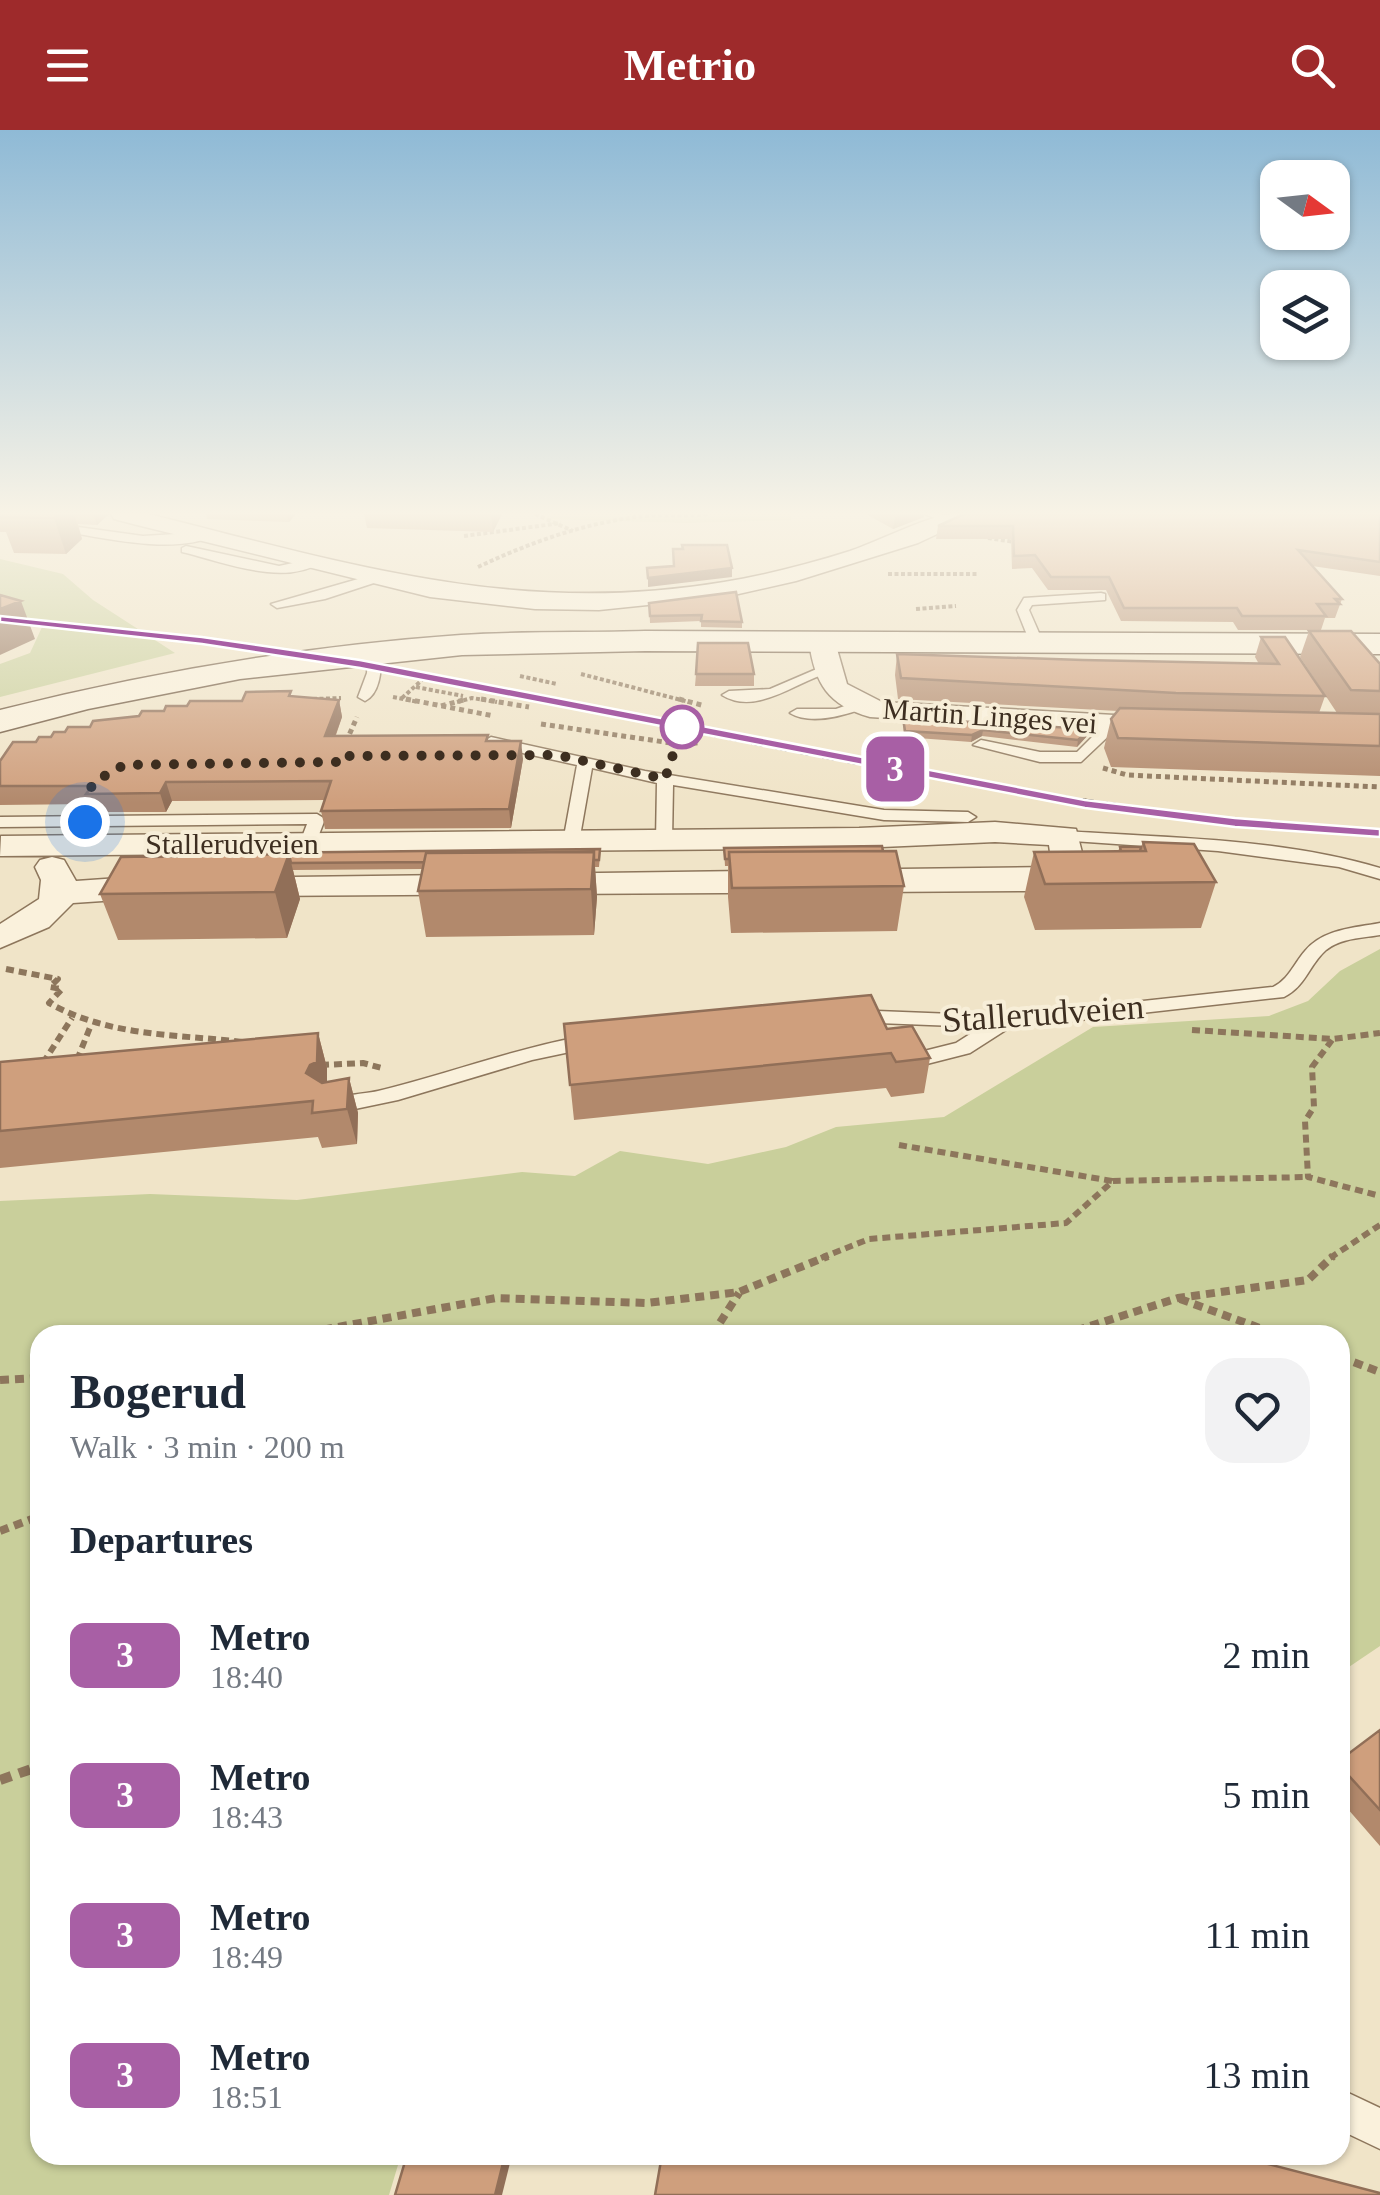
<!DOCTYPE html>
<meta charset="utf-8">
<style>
:root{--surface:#fff;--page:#f2f2f3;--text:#1f2937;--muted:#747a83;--accent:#9e2a2b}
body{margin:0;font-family:Georgia,serif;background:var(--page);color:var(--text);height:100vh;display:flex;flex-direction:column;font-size:38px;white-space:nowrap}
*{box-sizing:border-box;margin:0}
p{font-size:32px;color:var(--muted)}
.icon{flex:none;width:55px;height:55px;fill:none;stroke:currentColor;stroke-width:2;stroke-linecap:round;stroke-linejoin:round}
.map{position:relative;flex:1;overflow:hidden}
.details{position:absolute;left:30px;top:1195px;width:1320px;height:840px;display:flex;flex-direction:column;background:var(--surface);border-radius:30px;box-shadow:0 2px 8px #0004}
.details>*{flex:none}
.badge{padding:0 20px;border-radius:15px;font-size:35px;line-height:65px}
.needle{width:65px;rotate:105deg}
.buttons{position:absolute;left:1260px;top:30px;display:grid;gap:20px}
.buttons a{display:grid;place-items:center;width:90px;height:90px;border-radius:20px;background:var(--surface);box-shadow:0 2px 8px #0004;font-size:50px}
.you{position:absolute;width:50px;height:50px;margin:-25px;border:8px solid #fff;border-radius:50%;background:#1a73e8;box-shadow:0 0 0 15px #1a73e833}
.map>.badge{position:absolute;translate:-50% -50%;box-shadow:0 0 0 5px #fff}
h2{padding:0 40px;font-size:38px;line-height:90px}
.round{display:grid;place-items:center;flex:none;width:105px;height:105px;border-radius:30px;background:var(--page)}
.headline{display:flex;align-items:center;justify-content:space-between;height:170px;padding:0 40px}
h1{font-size:48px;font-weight:700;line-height:75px}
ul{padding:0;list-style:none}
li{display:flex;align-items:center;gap:30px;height:140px;padding:0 40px}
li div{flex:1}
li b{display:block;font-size:38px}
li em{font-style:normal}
li .badge{min-width:110px;font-weight:700;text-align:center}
header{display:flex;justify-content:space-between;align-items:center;height:130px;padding:0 40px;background:var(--accent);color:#fff;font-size:45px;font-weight:700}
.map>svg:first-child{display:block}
.green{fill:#c9cf9b}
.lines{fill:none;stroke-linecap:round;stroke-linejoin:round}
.lane-casing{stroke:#8d765c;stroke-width:3}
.street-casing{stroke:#8d765c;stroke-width:3}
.secondary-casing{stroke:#6f573f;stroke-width:3}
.path-far4{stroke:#8d765c;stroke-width:4;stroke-dasharray:4 2.5;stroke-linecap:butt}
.path-far3{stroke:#8d765c;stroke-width:5;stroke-dasharray:5 4;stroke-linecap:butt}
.path-far2{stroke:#8d765c;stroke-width:6;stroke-dasharray:8 5;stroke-linecap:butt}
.path-far1{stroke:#8d765c;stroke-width:8;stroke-dasharray:9 6;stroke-linecap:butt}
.path{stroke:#8d765c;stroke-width:10;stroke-dasharray:12 8;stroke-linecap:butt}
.lane{fill:#faf1dc;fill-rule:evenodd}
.street{fill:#faf1dc;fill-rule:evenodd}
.secondary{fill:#faf1dc;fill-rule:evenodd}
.rail-far1{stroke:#3d2e20;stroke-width:4;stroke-dasharray:10 10;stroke-linecap:butt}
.rail{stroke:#3d2e20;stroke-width:5;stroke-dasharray:12 12;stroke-linecap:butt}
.wall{fill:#b2896c}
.shaded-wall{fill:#916f58}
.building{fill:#cf9f7d;stroke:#916f58;stroke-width:2.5}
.line{fill:#a85fa5;stroke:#fff;stroke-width:2.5}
.walk{stroke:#3d2e20;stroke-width:10;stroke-dasharray:0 18}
.stop-dot{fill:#fff;stroke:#a85fa5;stroke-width:5}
.labels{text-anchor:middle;stroke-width:8;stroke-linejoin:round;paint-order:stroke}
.far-street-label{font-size:30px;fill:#3d2e20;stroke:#f7eed8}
.street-label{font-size:35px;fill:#3d2e20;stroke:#f7eed8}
</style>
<header><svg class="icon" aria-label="menu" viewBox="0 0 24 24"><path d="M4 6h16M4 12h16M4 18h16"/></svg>Metrio<svg class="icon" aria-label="search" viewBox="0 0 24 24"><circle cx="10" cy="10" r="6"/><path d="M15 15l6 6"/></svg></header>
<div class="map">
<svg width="1380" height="2065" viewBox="0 0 1380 2065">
<rect width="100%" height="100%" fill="#f0e4c8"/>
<path class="green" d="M552 384H791V390L686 393 549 389Z
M0 429 63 444 93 470 175 523 0 567V534L30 523 43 495 0 489Z
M1380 819V1516L1340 1543V1205H40V2025H401L389 2065H0V1071L150 1064 297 1070 522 1042 575 1046 620 1021 708 1034 786 1017 836 997 944 987 1093 897 1269 886 1308 871 1340 841Z"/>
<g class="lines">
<g class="lane-casing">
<path id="lane" d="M925 384H940L957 392 951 395Z
M49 393 143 406 209 402 215 405C174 427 90 405 45 398Z
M186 416 279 436 316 428 322 432C283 457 224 432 182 422V418Z
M379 443 385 447 383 450 325 469 277 478 271 474Z
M1101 463 1105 464V470L1032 475 1029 480 1043 512 1031 515 1017 480 1024 468Z
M375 517 382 521C381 538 381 563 365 571L358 567 367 543 368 521Z
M826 535 833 539 831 542C798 550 757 587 722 565L729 561 770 559Z
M859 571 864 572V578C843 586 810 595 790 583L797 579H836Z
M1103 591H1113L1116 599 1081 632H1040L973 615 981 610 1040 622H1077L1101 598Z
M491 607 645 641 884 680 968 682 976 687 968 692 884 690 673 655 672 711 664 716 656 711 657 653 592 638 579 712 571 717 563 712 577 635 486 615 483 612Z
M317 684 325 689 315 715 307 720 299 715 307 694 0 697V687Z
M1064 701C1169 708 1279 708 1380 738V749L1339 737 1218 721 1058 710 1056 706Z
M1380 793V805C1362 808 1341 808 1326 820 1309 835 1306 856 1284 867L1009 898 970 923 919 936 909 929 912 924 956 913 981 897 852 892 842 886 852 880 1004 886 1273 857C1289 849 1293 835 1305 821 1323 799 1354 798 1380 793Z
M596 904 603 905 606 910 603 915 532 930 398 970 331 984 320 977C331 964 361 965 378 961 452 943 521 916 596 904Z
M1340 1959 1380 1978V2019L1340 2000Z"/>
</g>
<g class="street-casing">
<path id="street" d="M111 384H149C347 434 517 487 724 452 766 445 809 434 850 421 879 411 921 389 950 384 959 382 970 384 980 384L918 413 796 451 725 467 599 480 535 479 430 467 137 395 114 389Z
M822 504 835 512 847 554 882 572 1168 588 1178 591 1183 597 1178 603 1168 606 870 587C828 575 815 554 809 512Z
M995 692 1076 699 1086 738 1076 753 1033 761 235 766 223 762 217 755 223 748 1052 737 1049 715 995 712 859 718 0 726 1 706 859 698Z
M52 727 64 730 76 751 162 745 174 749 180 756 174 763 162 767 73 773 49 797 0 818V794L39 769 41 750 35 737 40 730Z"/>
</g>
<g class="secondary-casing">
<path id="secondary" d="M645 501 1380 504V524L645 521 462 525 240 549 88 579 0 602V580C151 542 305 516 461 505 522 501 584 503 645 501Z"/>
</g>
<path class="path-far4" d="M535 384 573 401
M464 406 561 393
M988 408 1015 412
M478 437C531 412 587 392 645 386 667 384 688 387 709 384
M888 444H979
M916 479 956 476
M581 544 689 572
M520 546 557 554
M416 557 463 566
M393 567 419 572
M402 568 422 550
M313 569 341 568
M457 572 472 568 497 572"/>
<path class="path-far3" d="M406 569 494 586
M481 569 529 577
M679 569 705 576
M441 576 467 569
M541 594 685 615 701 612
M346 612 357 587
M1103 638 1127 645 1380 657"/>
<path class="path-far2" d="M6 839 58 849 50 857 62 859 49 873C110 907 175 904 243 912
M1192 900 1333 909 1380 903
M1332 910 1312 937 1314 977 1305 991 1308 1047 1380 1066
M77 930 91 895
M43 933 72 888
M321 935 363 933 382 938
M899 1015 1112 1051
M821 1128 869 1109 1066 1093 1113 1051 1308 1047
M1330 1128 1380 1095"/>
<path class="path-far1" d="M1180 1169 1279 1205
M294 1205 496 1168 647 1173 739 1162 828 1126
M712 1205 739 1163
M1062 1205 1178 1168 1308 1150 1333 1126
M1340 1227 1380 1242
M0 1250 40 1248
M0 1401 40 1386"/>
<path class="path" d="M0 1650 40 1636"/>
<use href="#lane" class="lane"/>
<use href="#street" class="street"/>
<use href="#secondary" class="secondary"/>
<path class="rail-far1" d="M494 560 553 572"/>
<path class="rail" d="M540 569C819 626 1095 685 1380 703"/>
</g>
<path class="wall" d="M0 384H109L97 395 78 394 82 409 66 424 14 423 6 402H0Z
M206 384H296L289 392 207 389Z
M364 384H502L493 402 367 398Z
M866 384H924V387L893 399Z
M1380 384V446L1312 436 1342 469 1335 488H1325L1321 500H1238L1233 492 1121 491 1106 460H1048L1032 438 1012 439 1011 409H936L938 396Z
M649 473 742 492V498L701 497V491L650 493Z
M1309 501 1380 534V646L1111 637 1104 618 1111 589 1118 581 898 569 895 545 897 524 1083 530 1259 534 1255 527 1261 507 1325 566 1319 583H1337L1300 527Z
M696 544H754V556H695Z
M292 566 339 570 342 587 336 605H488V611L523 629 511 698 325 699 321 681 325 670 172 671 166 682H93L90 674 0 675V631L36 612 65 602 187 576Z
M903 588 1088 605 1077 617 982 606 971 612 904 607Z
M1143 712 1216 752 1201 798 1035 800 1024 767 1034 722 1118 721 1120 717H1141Z
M724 718 883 721 904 756 897 801 731 803 728 767V736H725Z
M600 726 599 737H595L597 767 594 805 426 807 418 761 423 739 293 740 300 769 287 808 118 810 100 764 121 727Z
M564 894 887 899 930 928 924 963 891 967 886 958 574 990Z
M318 903 327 938V952L349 948 358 983 357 1014 322 1018 318 1007 0 1038V932Z
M1380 1600V1716L1340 1670V1630Z"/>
<path class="shaded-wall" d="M59 384H74L82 409 66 424 54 388Z
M93 384H109L97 395Z
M287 384H296L289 392Z
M491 384H502L493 402Z
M902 384H924V387L893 399 895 387Z
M732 438V447L648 457V448Z
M21 471 35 509 0 525V479Z
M339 570 342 587 329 623 325 606Z
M1090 599 1088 605 1077 617 1078 610Z
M983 600 982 606 971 612 972 605Z
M521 611 523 629 511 698 509 679Z
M166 652 172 671 166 682 160 663Z
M594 722 597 767 594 805 591 759Z
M289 724 300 769 287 808 275 762Z
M318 903 327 938V967L306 943Z
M349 948 358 983 357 1014 347 979Z
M505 2025H512L502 2065H495Z"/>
<path class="building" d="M4 384H59L54 388 1 387Z
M964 384H1380V432L1298 420 1342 469H1335L1340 474H1317L1326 486H1242L1237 478H1124L1109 447H1051L1035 425 1014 426 1013 396H938Z
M682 415H727L732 438 648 448 647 438 674 436 673 419H683Z
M736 462 742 492 701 491 702 485 650 486 649 473Z
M0 465 21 471 0 479Z
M1309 501H1351L1380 534V561L1351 560Z
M1261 507H1285L1325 566 1176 563 901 548 897 524 1083 530 1279 534Z
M698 513H748L754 544H696Z
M291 561 289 566 339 570 325 606 488 605 486 611H521L509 679 321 681 331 651 166 652 160 663 86 664 92 656H0V631L13 612H36L39 607H51L54 602H65L68 597H90L93 591 139 586 142 581H164L166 576H187L190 571H242L246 562Z
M1120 578 1380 584V616L1118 608 1111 589Z
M903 588 1090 599 1078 610 983 600 972 605 905 601Z
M1143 712 1194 714 1216 752 1045 754 1034 722 1146 721Z
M882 716 883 721 729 722V729H725L724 718Z
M1120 717H1141L1140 721H1121Z
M600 719 599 730H594V722L426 723 424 732 291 733 289 724 154 727 155 724Z
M896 721 904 756 732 758 729 722Z
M594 722 591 759 418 761 426 723Z
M289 724 275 762 100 764 121 727Z
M871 865 887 899 912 896 930 928 896 932 891 923 570 955 564 894Z
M318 903 317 932 310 935 306 943 322 953 349 948 347 979 312 983 313 971 0 1001V932Z
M1380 1600V1680L1340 1636V1630Z
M407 2025H505L495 2065H395Z
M662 2025H1233L1380 2063V2065H655Z"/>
<linearGradient id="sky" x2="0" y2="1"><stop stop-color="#8fbad6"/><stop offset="0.57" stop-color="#f8f3e6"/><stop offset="1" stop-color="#f8f3e6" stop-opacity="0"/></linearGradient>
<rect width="1380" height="673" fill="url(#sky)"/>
<path class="line" d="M0 486 202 507 360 530 1085 670 1235 688 1380 699V707L1235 697 1085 678 360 538 202 514 0 492Z"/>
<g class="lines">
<path class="walk" d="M85 692 72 693 94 652 124 635 339 632 341 626 557 625 665 649 682 597"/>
</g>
<circle class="stop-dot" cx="682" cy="597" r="20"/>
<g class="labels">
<g class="far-street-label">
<text transform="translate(990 586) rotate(4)" y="10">Martin Linges vei</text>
<text x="232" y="724">Stallerudveien</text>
</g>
<g class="street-label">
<text transform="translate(1043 883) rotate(-4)" y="12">Stallerudveien</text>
</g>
</g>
</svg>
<div class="buttons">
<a><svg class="needle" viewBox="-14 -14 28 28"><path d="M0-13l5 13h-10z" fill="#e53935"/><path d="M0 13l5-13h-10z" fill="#747a83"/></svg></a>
<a><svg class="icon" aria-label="layers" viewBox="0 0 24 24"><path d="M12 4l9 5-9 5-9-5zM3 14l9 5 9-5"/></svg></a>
</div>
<div class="you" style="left:85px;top:692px"></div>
<b class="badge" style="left:895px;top:639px;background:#a85fa5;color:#fff">3</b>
<section class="details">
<div class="headline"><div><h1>Bogerud</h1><p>Walk · 3 min · 200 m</p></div><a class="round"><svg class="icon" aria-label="heart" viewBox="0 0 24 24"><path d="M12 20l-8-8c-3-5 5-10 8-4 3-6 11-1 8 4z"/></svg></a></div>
<h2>Departures</h2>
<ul>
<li><span class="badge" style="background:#a85fa5;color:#fff">3</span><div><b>Metro</b><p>18:40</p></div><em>2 min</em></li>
<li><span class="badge" style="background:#a85fa5;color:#fff">3</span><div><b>Metro</b><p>18:43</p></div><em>5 min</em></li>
<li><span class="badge" style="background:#a85fa5;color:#fff">3</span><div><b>Metro</b><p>18:49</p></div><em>11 min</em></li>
<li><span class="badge" style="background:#a85fa5;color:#fff">3</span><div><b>Metro</b><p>18:51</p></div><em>13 min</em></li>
</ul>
</section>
</div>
